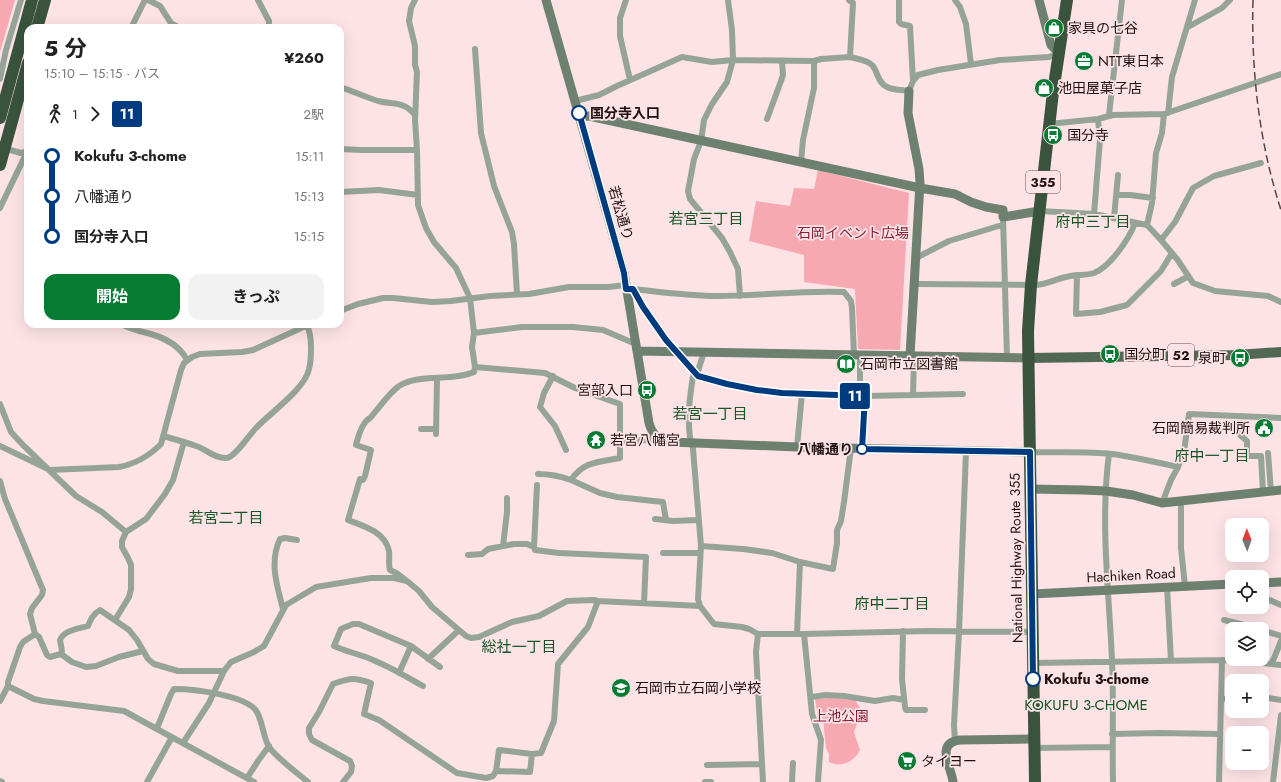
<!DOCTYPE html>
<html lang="ja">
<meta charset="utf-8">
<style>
:root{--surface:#fff;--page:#f2f2f2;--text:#222;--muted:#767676;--accent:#057c32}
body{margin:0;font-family:Jost,"Noto Sans JP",sans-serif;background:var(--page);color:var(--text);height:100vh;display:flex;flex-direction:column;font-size:15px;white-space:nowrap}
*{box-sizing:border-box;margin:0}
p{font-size:13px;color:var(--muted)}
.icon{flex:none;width:22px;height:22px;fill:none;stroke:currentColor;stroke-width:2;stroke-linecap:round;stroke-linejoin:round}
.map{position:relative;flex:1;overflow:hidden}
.drawer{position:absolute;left:24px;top:24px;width:320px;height:304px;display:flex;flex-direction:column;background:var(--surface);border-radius:12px;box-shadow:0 4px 16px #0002}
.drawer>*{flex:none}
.badge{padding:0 8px;border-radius:3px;font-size:14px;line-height:26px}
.needle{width:26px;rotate:359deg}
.controls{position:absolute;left:1225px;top:518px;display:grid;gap:8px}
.controls a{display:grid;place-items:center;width:44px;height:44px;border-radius:8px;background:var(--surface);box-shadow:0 4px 16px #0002;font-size:20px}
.map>.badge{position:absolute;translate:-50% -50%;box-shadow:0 0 0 2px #fff}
.legs{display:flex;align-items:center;gap:6px;height:44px;padding:0 20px;font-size:13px}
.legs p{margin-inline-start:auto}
.summary{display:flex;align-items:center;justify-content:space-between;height:68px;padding:0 20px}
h1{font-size:22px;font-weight:700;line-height:30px}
.action{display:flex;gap:8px;margin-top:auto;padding:8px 20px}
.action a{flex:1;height:46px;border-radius:12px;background:var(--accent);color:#fff;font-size:16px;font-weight:700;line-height:46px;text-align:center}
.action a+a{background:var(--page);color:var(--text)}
ul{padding:0 20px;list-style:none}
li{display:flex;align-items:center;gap:14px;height:40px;font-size:15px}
li i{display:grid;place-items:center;width:6px;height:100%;margin:0 5px;background:currentColor}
li i::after{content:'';width:10px;height:10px;margin:-5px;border:3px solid;border-radius:50%;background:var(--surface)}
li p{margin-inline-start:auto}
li:first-child i{background:linear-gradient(#0000 50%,currentColor 0)}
li:last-child i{background:linear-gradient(currentColor 50%,#0000 0)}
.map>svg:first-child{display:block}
.green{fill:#f6a9b1}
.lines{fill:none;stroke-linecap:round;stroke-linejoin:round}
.street{stroke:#96a398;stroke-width:6}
.secondary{stroke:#6e8170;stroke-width:9}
.primary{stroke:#516854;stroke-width:10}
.highway{stroke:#39533d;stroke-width:12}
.rail{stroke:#584749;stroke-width:1.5;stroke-dasharray:8 4;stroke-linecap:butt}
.line-1-casing{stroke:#fff;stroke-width:9}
.line-1{stroke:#003b80;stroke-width:6}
.stop-1-dot{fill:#fff;stroke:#003b80;stroke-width:2}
.labels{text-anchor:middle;stroke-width:3.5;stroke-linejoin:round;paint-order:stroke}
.shield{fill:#fde3e5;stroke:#614f51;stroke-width:1}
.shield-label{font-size:13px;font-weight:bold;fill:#1e1012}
.poi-label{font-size:14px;fill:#1e1012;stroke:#fde3e5;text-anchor:start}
.stop-label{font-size:14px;font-weight:bold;fill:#1e1012;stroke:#fde3e5;text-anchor:start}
.street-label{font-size:14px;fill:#1e1012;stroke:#fde3e5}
.park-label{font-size:14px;fill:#881f38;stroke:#fde3e5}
.neighbourhood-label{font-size:15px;fill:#155627;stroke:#fde3e5}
</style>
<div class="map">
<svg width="1281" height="782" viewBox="0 0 1281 782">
<rect width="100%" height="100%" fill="#fde3e5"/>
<path class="green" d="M0 0H15L0 52Z
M818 170 909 193 900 350 858 349 855 289 804 282V255L749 241 756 201 790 206 794 188 814 189Z
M830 698 855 700 860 708 859 718 854 732 860 750C854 762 841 768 829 762V754L826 748 823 719 817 711 815 699Z"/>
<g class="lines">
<path class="street" d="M148 0 160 6 171 23 180 28
M258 0 269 21V28
M626 0 620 18V36L630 80
M728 0 732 30 733 60 727 82 712 104 704 120 701 141 694 159 688 191 690 199 722 238 730 252 738 269 740 296
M849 0 853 3 850 57C857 59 868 60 873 66 878 73 878 83 887 87 893 90 902 90 909 91L913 81 910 26 901 24 899 22V0
M955 0 960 7 966 24 971 64
M1188 27 1222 8 1230 0
M131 28 145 0
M475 49 481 133 494 186 512 232 514 244 517 294
M0 79 6 50 21 0
M913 81 918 75 938 70 1000 60 1049 57 1059 53
M340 87C353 91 365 97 378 101 394 105 404 101 415 115
M575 101 599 95 617 86 682 57 712 62 733 60 814 61 821 59 850 57
M1168 113 1172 77 1195 0
M1109 115 1122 0
M767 119 781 81 783 75 782 61
M1049 124 1098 119 1113 115 1164 114 1281 74
M3 148 21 153 25 152
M340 149 362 150H417
M801 162 803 140 814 88V61
M340 192 379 190 418 195
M1117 195H1130L1153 198
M0 208 25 156V152L28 148
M1040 211 1094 214 1147 225 1161 240 1177 259 1193 283 1215 291 1268 296 1281 302
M1094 214 1100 140 1098 119
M1003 217 1007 358
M1114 218 1118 175
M1147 225 1152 203 1156 153 1162 133 1164 114
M1161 240 1175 222 1193 188 1214 176 1261 163
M916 258 949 241 1002 225
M1077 275 1076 314 1100 312 1127 305 1161 271 1172 253
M914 284 1036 285C1047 284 1056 279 1066 277 1075 274 1085 276 1094 273 1110 267 1129 239 1135 223
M1174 284 1187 277
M632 289C661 292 689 296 718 296 760 296 802 290 844 292L851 301 852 308 854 356
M633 289 643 307 666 340 698 376 727 384 757 390 782 393 865 396 963 394
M340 311 358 304 383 298H393L432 302 451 301 490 296 529 294 569 287H608L626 285
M122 324C127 328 133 329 139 331 158 335 178 342 187 360
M474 333 522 327H573L603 330 631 342 636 343
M704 352 698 371 693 376C690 396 687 416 690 437 690 441 693 444 693 449L701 546 698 599 700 606 714 624 742 627 749 629 758 634H804L928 631 1033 632
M860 356V396
M475 367 545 373 575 388 620 404V458C599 462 584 461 571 480 560 476 551 474 538 474
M553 376 544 393 540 407 555 426 566 450
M913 395 914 357
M0 404 11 432 23 445 76 496 102 512 126 532
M1240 416V435L1247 441V456H1261L1263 492
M421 429H436
M436 434 437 378
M163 436C174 439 185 442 196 446 206 449 215 459 227 458 236 456 249 435 256 428 271 412 305 389 309 369 311 362 311 355 311 348 311 341 310 330 306 324
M621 441 649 440 656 437
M0 446 50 470 119 467C135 464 149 456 161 444L181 370 184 363 192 357 200 354 242 352 253 350 310 324
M797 447 802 393
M862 449 865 396
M1030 452C1057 453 1085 451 1112 454 1134 457 1156 462 1178 467
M1268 453 1271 491
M1109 454C1100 522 1109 592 1112 660 1114 701 1112 741 1113 782
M571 480 600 493 617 497 663 502 666 520
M0 481 5 499 43 590 42 595 32 608 30 614 35 634 39 637 47 655 50 657 61 654 72 662 86 667 96 666 119 657 143 651
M1181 502V548L1185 586
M1162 503 1171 480 1178 467 1184 452 1189 414 1281 418
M655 519 673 521 698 520
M503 546 507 512V498
M701 546 743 549 772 553 800 562 833 569 837 543V530L841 521 844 502 851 448
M534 547 537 485
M663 553H700
M468 555 482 554 488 549 514 544H527L534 547 535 550 559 553 646 557 644 603
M407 581 398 574 390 570C388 564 390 558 389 551 385 532 364 526 348 520L360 479 363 480 365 476 371 450 356 445C358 437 362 422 370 418 379 408 389 393 399 386 419 373 451 382 474 372L475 367 472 347 474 333 470 298 456 268 434 242 426 228 418 205 417 150 415 120 417 72 415 65V46L409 21 411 8 415 0
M1167 587 1171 661
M1262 597 1281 605
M283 609C277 586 269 562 280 539L285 538 297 540
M115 620 129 597 131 589V565L128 558 122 547V541L126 532 146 519 165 494 173 480 184 442
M1224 620 1260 629
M1262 630 1281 636
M903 631 902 679 905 707 906 710H925
M758 634 756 652 763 782
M797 634 800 562
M804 634 812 714 821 740 818 782
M61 654 62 651 60 640C64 630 78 629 88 626 91 619 93 614 100 610L129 630 137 640 148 659 154 664 178 671H224
M428 659 459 630
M1033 663 1222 660 1242 661 1281 665
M1272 663 1281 641
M399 673 411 646
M8 686 34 699 43 701 124 711 254 782
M423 686C407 677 390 667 373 660 360 654 347 652 334 646L341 629 353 624H359L411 646 440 667
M811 697 826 695 844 696 875 701 893 698 904 700
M1262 697 1281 700
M1222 699 1232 698
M0 701 8 686V682L20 647 23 642 35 634
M157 728 171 694 174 689C193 689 247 695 257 712 263 723 263 737 269 747 277 758 297 773 308 782
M1112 734 1159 733 1220 734
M955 742 954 725 959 632 966 452
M183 743 209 703 224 671 231 662 254 652 264 646 286 605 316 587 371 578H394L407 581 419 591 432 607 466 636 471 638 479 637 512 622 539 616 567 601 594 600 598 601 700 606
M1034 748 1112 747
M707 765 762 764
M496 771 530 772 532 754
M247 778 258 761 269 746
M0 781 2 782
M147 782 172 737
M343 782 351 772 352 766 350 761 312 740 309 734V728L319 712 333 684C350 678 353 677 371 683L364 714 379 720 457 773 486 778 493 776 496 771 499 750 532 754 541 753 554 721 558 664 588 627 598 601
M705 782H711
M792 782 793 763
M1219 782 1222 660
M1273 782 1281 715"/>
<path class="secondary" d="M546 0 624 273 649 423C652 434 658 441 671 442L797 447 1030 452
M1039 0 1051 45 1059 53
M909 91 908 113 919 169 920 183 910 356
M580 117 589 116 920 188 955 194 971 202 986 207 1003 210V217L1040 211
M637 351 1028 358
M1030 489 1083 490 1106 491 1133 495 1162 503 1281 490
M1262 583 1281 582
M1032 594 1232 584
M953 782C952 768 934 743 960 740L1034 739"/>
<path class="primary" d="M1028 358 1236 355 1281 352"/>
<path class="highway" d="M37 28 45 0
M0 118 32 0
M0 165 28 63
M1035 782 1028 331 1031 285 1053 92 1067 0"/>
<path class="rail" d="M1253 0C1251 71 1259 142 1281 210"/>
</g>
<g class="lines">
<g class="line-1-casing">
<path id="line-1" d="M579 113 624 273 626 289H633L643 307 666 340 698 376 727 384 757 390 782 393 865 396 862 449 1030 452 1033 679"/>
</g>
<use href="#line-1" class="line-1"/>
</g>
<defs>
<g id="shop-disc" transform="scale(1)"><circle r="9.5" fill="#057c32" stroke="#fde3e5"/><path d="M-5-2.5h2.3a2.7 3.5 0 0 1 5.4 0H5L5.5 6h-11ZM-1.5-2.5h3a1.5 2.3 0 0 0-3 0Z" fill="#fff"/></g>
<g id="office-disc" transform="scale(1)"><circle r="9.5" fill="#057c32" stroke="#fde3e5"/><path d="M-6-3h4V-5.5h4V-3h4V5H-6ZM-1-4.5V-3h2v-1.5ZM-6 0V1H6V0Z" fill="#fff"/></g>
<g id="bus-disc" transform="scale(1)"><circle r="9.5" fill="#057c32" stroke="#fde3e5"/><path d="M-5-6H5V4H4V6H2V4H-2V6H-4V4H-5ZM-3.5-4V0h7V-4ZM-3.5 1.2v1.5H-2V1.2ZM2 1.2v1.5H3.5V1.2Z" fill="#fff"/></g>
<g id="library-disc" transform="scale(1)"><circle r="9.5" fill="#057c32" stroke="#fde3e5"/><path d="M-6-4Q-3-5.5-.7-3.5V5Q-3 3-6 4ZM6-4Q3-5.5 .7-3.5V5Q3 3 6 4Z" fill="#fff"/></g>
<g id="civic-disc" transform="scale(1)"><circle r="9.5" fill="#057c32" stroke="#fde3e5"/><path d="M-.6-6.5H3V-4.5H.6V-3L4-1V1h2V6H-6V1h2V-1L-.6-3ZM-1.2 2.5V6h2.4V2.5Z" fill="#fff"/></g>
<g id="temple-disc" transform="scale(1)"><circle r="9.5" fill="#057c32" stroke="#fde3e5"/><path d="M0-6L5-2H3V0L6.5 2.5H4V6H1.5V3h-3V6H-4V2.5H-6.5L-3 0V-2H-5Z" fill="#fff"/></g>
<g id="school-disc" transform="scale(1)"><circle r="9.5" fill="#057c32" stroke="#fde3e5"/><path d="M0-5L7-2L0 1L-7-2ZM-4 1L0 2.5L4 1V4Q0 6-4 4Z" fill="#fff"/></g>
<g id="supermarket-disc" transform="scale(1)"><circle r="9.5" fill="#057c32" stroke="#fde3e5"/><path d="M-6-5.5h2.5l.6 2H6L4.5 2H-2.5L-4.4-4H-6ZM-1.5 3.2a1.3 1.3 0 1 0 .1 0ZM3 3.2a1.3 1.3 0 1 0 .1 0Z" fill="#fff"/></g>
</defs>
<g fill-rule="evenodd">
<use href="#shop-disc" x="1054" y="28"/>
<use href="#office-disc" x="1084" y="61"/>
<use href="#shop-disc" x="1044" y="88"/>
<use href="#bus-disc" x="1053" y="135"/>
<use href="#bus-disc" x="1110" y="354"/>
<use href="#bus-disc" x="1240" y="358"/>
<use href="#library-disc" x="846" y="364"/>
<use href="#bus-disc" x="647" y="390"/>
<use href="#civic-disc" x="1264" y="428"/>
<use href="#temple-disc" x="596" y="440"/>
<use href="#school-disc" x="621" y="688"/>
<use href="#supermarket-disc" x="907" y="761"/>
</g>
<g class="stop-1-dot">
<circle cx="579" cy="113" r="7"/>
<circle cx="862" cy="449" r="5"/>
<circle cx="1033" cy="679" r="7"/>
</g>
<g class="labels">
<g class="shield">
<rect x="1026" y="171" width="34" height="22" rx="3"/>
<rect x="1168" y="344" width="26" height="22" rx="3"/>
</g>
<g class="shield-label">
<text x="1043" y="187">355</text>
<text x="1181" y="360">52</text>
</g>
<g class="poi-label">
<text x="1068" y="33">家具の七谷</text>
<text x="1098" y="66">NTT東日本</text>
<text x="1058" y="93">池田屋菓子店</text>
<text x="1067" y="140">国分寺</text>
<text x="1124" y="359">国分町</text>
<text x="1226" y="363" text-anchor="end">泉町</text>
<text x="860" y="369">石岡市立図書館</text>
<text x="633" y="395" text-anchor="end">宮部入口</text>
<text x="1250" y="433" text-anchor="end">石岡簡易裁判所</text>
<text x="610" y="445">若宮八幡宮</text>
<text x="635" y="693">石岡市立石岡小学校</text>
<text x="921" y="766">タイヨー</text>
</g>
<g class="stop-label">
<text x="590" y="118">国分寺入口</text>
<text x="853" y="454" text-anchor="end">八幡通り</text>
<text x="1044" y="684">Kokufu 3-chome</text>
</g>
<g class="street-label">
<text transform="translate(621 213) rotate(74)" y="5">若松通り</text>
<text transform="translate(1016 558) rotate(-91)" y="5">National Highway Route 355</text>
<text transform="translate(1131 575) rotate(-3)" y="5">Hachiken Road</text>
</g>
<g class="park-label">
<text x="853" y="238">石岡イベント広場</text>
<text x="841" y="721">上池公園</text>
</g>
<g class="neighbourhood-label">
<text x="706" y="224">若宮三丁目</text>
<text x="1093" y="227">府中三丁目</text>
<text x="710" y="419">若宮一丁目</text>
<text x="1212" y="461">府中一丁目</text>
<text x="226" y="523">若宮二丁目</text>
<text x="892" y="609">府中二丁目</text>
<text x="519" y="652">総社一丁目</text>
<text x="1086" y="710">KOKUFU 3-CHOME</text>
</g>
</g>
</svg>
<div class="controls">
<a><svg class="needle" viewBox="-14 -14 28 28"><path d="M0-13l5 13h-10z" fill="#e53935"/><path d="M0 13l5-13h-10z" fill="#767676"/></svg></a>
<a><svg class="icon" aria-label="locate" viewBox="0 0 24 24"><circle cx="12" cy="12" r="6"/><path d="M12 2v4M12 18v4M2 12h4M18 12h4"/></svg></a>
<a><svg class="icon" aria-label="layers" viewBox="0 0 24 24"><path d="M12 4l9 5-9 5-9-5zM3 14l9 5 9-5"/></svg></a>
<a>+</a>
<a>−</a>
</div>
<b class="badge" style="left:855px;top:396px;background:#003b80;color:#fff">11</b>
<section class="drawer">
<div class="summary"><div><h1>5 分</h1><p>15:10 – 15:15 · バス</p></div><b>¥260</b></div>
<div class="legs"><svg class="icon" aria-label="walk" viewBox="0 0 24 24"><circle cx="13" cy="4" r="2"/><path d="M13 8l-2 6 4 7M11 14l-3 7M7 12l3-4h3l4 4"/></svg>1<svg class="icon" aria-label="forward" viewBox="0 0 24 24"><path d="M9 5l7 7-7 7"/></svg><b class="badge" style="background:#003b80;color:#fff">11</b><p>2駅</p></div>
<ul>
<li><i style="color:#003b80"></i><b>Kokufu 3-chome</b><p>15:11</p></li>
<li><i style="color:#003b80"></i><span>八幡通り</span><p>15:13</p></li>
<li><i style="color:#003b80"></i><b>国分寺入口</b><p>15:15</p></li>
</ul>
<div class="action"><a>開始</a><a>きっぷ</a></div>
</section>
</div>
